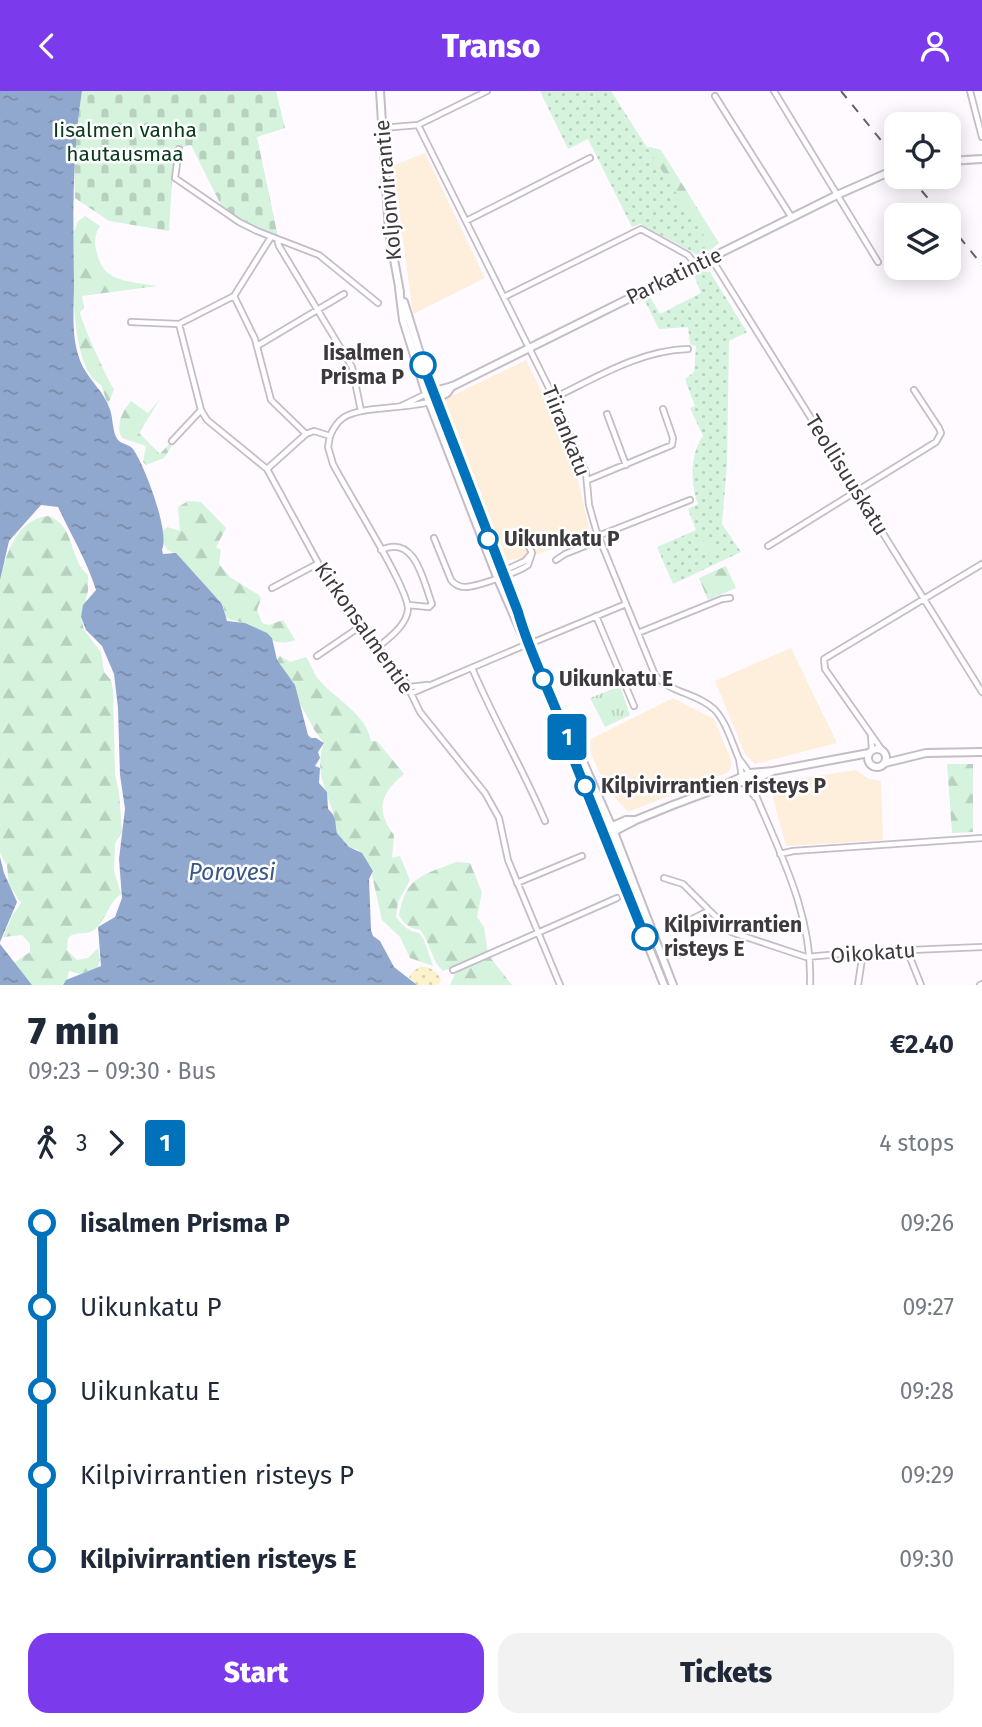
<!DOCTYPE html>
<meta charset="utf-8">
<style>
:root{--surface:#fff;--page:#f2f2f3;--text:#1f2937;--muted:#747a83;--accent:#7c3aed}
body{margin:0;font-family:"Fira Sans",sans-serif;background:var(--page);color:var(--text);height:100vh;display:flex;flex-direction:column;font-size:26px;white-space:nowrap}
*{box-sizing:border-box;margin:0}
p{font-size:23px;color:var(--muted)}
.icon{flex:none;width:38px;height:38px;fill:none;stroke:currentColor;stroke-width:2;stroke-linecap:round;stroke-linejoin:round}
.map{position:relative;height:894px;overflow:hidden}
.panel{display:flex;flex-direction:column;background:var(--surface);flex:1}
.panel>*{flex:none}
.badge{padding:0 14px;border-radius:5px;font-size:24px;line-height:46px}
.buttons{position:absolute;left:884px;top:21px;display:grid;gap:14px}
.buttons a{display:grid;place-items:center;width:77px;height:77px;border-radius:14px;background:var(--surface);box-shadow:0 4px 18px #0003;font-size:35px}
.map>.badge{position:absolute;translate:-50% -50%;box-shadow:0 0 0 4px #fff}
.legs{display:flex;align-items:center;gap:10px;height:77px;padding:0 28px;font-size:23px}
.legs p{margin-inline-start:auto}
.overview{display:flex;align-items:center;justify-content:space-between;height:119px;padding:0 28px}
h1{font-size:38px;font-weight:800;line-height:52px}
.primary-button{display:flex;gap:14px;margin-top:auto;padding:14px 28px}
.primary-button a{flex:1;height:80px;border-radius:21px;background:var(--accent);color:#fff;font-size:28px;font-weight:800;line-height:80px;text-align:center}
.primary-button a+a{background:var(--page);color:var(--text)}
ul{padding:0 28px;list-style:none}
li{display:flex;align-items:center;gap:24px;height:84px;font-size:26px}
li i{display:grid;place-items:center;width:10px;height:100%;margin:0 9px;background:currentColor}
li i::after{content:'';width:18px;height:18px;margin:-9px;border:5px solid;border-radius:50%;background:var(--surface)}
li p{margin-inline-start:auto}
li:first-child i{background:linear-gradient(#0000 50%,currentColor 0)}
li:last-child i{background:linear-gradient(currentColor 50%,#0000 0)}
header{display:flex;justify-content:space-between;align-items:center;height:91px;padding:0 28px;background:var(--accent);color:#fff;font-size:32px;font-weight:800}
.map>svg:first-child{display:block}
.commercial{fill:#fdefdc}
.grass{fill:url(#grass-tufts)}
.forest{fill:url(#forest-firs)}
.sand{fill:url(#sand-dots)}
.cemetery{fill:url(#cemetery-stones)}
.park{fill:url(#park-dots)}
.pitch{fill:#d5f3dd}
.water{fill:url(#water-ripples)}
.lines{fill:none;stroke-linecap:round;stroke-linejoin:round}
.street-casing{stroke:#c5bcc7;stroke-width:8}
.secondary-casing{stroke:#c5bcc7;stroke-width:10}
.street{stroke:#fff;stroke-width:4.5}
.secondary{stroke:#fff;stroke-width:6}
.rail{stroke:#666266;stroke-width:2;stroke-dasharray:9 9;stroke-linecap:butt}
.line-1-casing{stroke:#fff;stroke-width:16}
.line-1{stroke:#0072bc;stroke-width:10}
.stop-1-dot{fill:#fff;stroke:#0072bc;stroke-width:3.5}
.labels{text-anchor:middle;stroke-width:5;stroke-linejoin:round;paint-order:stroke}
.park-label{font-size:21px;fill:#083b1e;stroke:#fff}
.street-label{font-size:21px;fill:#3d393d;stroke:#fff}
.stop-label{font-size:21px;font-weight:bold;fill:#3d393d;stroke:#fff;text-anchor:start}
.water-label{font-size:23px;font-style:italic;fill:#39578a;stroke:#fff}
</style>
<header><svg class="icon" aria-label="back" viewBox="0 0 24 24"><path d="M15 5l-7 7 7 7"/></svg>Transo<svg class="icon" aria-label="person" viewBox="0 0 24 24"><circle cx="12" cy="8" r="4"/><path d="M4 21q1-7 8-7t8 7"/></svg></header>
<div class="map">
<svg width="982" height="894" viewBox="0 0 982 894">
<defs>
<pattern id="grass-tufts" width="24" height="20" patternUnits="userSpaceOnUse" patternTransform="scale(1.75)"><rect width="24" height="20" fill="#d5f3dd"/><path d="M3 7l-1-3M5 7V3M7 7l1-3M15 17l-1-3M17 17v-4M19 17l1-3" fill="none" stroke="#b8d1bf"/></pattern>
<pattern id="forest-firs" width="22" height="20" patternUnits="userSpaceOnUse" patternTransform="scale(1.75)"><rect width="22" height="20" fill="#d5f3dd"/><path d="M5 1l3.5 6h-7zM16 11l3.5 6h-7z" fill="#b8d1bf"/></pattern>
<pattern id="sand-dots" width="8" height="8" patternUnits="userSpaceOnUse" patternTransform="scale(1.75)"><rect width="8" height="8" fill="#fcf2cc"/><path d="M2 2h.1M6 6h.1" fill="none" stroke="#d9d0b0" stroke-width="1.8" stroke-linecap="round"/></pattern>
<pattern id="cemetery-stones" width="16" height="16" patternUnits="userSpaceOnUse" patternTransform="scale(1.75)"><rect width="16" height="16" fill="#d5f3dd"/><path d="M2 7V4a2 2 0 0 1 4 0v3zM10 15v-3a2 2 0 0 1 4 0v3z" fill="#b8d1bf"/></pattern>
<pattern id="park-dots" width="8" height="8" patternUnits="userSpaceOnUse" patternTransform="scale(1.75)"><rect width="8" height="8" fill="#d5f3dd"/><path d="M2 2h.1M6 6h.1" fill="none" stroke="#b8d1bf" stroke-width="1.8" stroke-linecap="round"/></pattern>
<pattern id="water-ripples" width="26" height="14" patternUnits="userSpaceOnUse" patternTransform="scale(1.75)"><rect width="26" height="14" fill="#91a8ce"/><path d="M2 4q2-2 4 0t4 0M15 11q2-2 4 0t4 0" fill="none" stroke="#788aa8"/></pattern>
</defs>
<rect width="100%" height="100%" fill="#fefaff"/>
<path class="commercial" d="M425 62 485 187 413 223 393 75Z
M526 269 550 317 574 373 591 445 538 463 507 470 441 310Z
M791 557 837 652 755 673 745 663 715 590Z
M673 607 714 628 732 671 729 681 628 721 608 699 589 659V649Z
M856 679 867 687 881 690 883 749 786 755 769 692Z"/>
<path class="grass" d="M620 595 630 624 605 636 590 607Z"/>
<path class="forest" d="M650 56 661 59 719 152 712 158 647 60 646 57Z
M85 125 100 135C94 144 94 152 97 162 103 193 132 190 157 195L82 205 84 216 80 221C80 228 108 290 114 298L108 314 101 294C68 276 74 177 73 143L78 130Z
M160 308 139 342 160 363 170 352 173 353 164 367 146 374 143 371 146 355 122 347C115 334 122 321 131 310L148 322Z
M188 410 201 411 226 437 216 456 221 459 219 473 230 486 259 504 261 508 257 519 262 532 269 534 283 529 295 549C274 558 265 543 248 534 241 530 232 530 225 526L223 513 185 476 176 463 169 460 164 454 162 441 167 436 180 440 178 416Z
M48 425C76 434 68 468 88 484V500L81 527 84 539 101 561 104 581 111 589 113 600 115 683 119 702 122 741 115 752 114 780 121 803C108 812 106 830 94 839 86 845 76 839 68 847L67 859 77 869 88 867 98 857 100 869 97 877 80 883 69 880 67 889 62 894H32L14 872 30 861V853L22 844 3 846 12 825 21 812 9 794 7 775 0 762V488C6 463 17 428 48 425Z
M726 475 736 497 708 509 699 487Z
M280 565 290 571 306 566C312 574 313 583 320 590 338 610 366 623 371 650H377L404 683C380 703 375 719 394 744L392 767 400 765 410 789 398 811 396 826C403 835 408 840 419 842L424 849 433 875 410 867 400 846 382 829 372 784 373 779 358 759 349 756 337 742C335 709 311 687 324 652L315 640 299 611 293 590 283 581 277 569Z
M947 673H973V741L952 742Z
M456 771 470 772 482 801 477 826 484 836 488 862 443 880C431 869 431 852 420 839 410 837 405 834 399 825 405 785 424 784 456 771Z
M490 866 512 894H450L457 879Z"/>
<path class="sand" d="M421 875C432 877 438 880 441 890L438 894H417L409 887 412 881Z"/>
<path class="cemetery" d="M82 0H276L285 37 257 46 278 146 243 131 221 114 191 54 174 58 169 140 109 130 75 107C73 70 77 36 82 0Z"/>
<path class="park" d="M540 0H611L712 158 698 164 640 133 632 136 588 48 568 58Z
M702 180 710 181 747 241 729 250 727 373 722 433 741 461 673 493 657 456 696 439 688 418 698 413C690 393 690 362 703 345L690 317 695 315 685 288 694 281 696 255 690 253 688 236 659 238 644 208 650 206 660 223 701 202 694 184Z"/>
<path class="pitch" d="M711 447 718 463 708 468 700 452Z"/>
<path class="water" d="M0 0H82C72 64 73 128 74 192 74 219 70 251 83 276 91 291 103 300 109 316 113 325 112 336 116 346 120 354 128 352 133 358 145 375 170 441 162 459L163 463 176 462 222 513 227 530 245 532 267 542 272 547 277 569 295 594 308 644 311 647H316L324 652 318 661 320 667 315 675 320 677 319 692 327 701 328 718C337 726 335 731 337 742L349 756 362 762 373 780 369 788 371 839 373 845 380 850 394 876 417 894H63L66 889 101 875 98 836 115 826 122 807 119 768 125 718 120 684 118 617 114 583 102 555 86 539 81 526 83 514 96 499C87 470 71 444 58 416L41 414 9 450 0 489Z
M0 766 4 782 17 811 0 851Z
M0 853 32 894H0Z"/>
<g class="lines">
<g class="street-casing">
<path id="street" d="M774 0 878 171
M970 0 982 46
M715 5 792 127
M418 34 554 307 586 382 589 414 596 439 655 584C670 602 697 602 714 618 726 630 732 652 739 668
M382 37 418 34 487 0
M179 58 175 87 239 131 257 140 319 164 378 212
M466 130 590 67
M271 146 234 205 179 233 201 319 207 329 267 378 334 501 406 592 420 621 485 702 499 727 508 769 560 894
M277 148 279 155 352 276 361 320
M711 167 982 601
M234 205 255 248 271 309 306 343
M504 206 641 138 688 164 696 174
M131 231 179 233
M257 255 344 203
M554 307C595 287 641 259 688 258
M401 315 426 303
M607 323 626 374
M330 345 328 356 333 373C346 399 409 498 408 518 407 534 389 547 378 556
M172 350 201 319
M267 378 306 343 314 340 330 345C333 338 337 331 343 327 359 315 406 318 429 311
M588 389 672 354 673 347 663 318
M598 445 690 409
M434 447 451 489C455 494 459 496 465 496 476 496 519 481 528 474L532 462 527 451
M768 455 936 351 941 342 939 337 914 299
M381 459C415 443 423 489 432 513L429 516 408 514
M556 469 565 463 600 449
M501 481 525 470 531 463
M272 497 317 473
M596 525 634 615
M638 542 722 508 730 507
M534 551 626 513
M317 565 361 535
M472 577C494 629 523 678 545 730
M409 596 427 594
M412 602 523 555
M871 644 872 659
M882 659 825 578 824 568 982 473
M756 707 743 691 739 668C756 688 750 692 759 712 784 770 813 829 810 894
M780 763 793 760 982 747
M664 787 683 793 731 841 806 866 863 861 982 856
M517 792 582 765
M688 830 708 820
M907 859 921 894
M453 879 617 807
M858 894 863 861
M980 894 982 893"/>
</g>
<g class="secondary-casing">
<path id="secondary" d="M380 0 389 141 400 201
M948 70 982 68
M399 197 403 229 426 303 497 486 568 649 574 669 664 894
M404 211 429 292 521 533
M431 301 453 295 837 104 896 78
M434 309 447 302 452 295
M572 653 581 666 614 741 673 894
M868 667a9 9 0 1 1 18 0a9 9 0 1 1-18 0Z
M885 672 926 662 982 661
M726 693 750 682 773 680 869 662
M608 737 626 729H634
M613 741 636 729 673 714 721 696 758 687 773 680"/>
</g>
<use href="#street" class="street"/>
<use href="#secondary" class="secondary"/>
<path class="rail" d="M841 0 896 68
M910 86 942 124
M948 132 982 174"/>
</g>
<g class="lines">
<g class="line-1-casing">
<path id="line-1" d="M423 274 518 521C532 572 560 618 574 669L645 846"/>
</g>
<use href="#line-1" class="line-1"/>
</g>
<g class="stop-1-dot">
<circle cx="423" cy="274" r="12"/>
<circle cx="488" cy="448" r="9"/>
<circle cx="543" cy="588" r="9"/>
<circle cx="585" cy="695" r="9"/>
<circle cx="645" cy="846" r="12"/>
</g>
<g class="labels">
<g class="park-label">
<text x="125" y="46">Iisalmen vanha<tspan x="125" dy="24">hautausmaa</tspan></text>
</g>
<g class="street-label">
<text transform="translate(388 99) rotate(-95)" y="7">Koljonvirrantie</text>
<text transform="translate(674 185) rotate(-26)" y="7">Parkatintie</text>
<text transform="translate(566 340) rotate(68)" y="7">Tiirankatu</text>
<text transform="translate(847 384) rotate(58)" y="7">Teollisuuskatu</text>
<text transform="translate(364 537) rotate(55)" y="7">Kirkonsalmentie</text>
<text transform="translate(873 862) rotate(-4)" y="7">Oikokatu</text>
</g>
<g class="stop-label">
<text x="404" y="269" text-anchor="end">Iisalmen<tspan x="404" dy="24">Prisma P</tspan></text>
<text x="504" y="455">Uikunkatu P</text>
<text x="559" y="595">Uikunkatu E</text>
<text x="601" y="702">Kilpivirrantien risteys P</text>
<text x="664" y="841">Kilpivirrantien<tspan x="664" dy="24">risteys E</tspan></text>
</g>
<g class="water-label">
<text x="232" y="789">Porovesi</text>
</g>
</g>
</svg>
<div class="buttons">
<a><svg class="icon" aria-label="locate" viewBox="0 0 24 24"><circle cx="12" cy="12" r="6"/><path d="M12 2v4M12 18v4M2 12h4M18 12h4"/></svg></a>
<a><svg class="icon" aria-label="layers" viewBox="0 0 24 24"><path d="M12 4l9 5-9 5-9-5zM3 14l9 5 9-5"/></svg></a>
</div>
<b class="badge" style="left:567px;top:646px;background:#0072bc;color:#fff">1</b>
</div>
<section class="panel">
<div class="overview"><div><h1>7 min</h1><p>09:23 – 09:30 · Bus</p></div><b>€2.40</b></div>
<div class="legs"><svg class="icon" aria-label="walk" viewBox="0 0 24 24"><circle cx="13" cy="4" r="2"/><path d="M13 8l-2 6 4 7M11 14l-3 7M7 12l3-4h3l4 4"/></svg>3<svg class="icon" aria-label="forward" viewBox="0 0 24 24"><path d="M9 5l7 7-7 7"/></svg><b class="badge" style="background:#0072bc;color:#fff">1</b><p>4 stops</p></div>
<ul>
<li><i style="color:#0072bc"></i><b>Iisalmen Prisma P</b><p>09:26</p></li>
<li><i style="color:#0072bc"></i><span>Uikunkatu P</span><p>09:27</p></li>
<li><i style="color:#0072bc"></i><span>Uikunkatu E</span><p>09:28</p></li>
<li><i style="color:#0072bc"></i><span>Kilpivirrantien risteys P</span><p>09:29</p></li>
<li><i style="color:#0072bc"></i><b>Kilpivirrantien risteys E</b><p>09:30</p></li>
</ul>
<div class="primary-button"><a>Start</a><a>Tickets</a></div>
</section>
